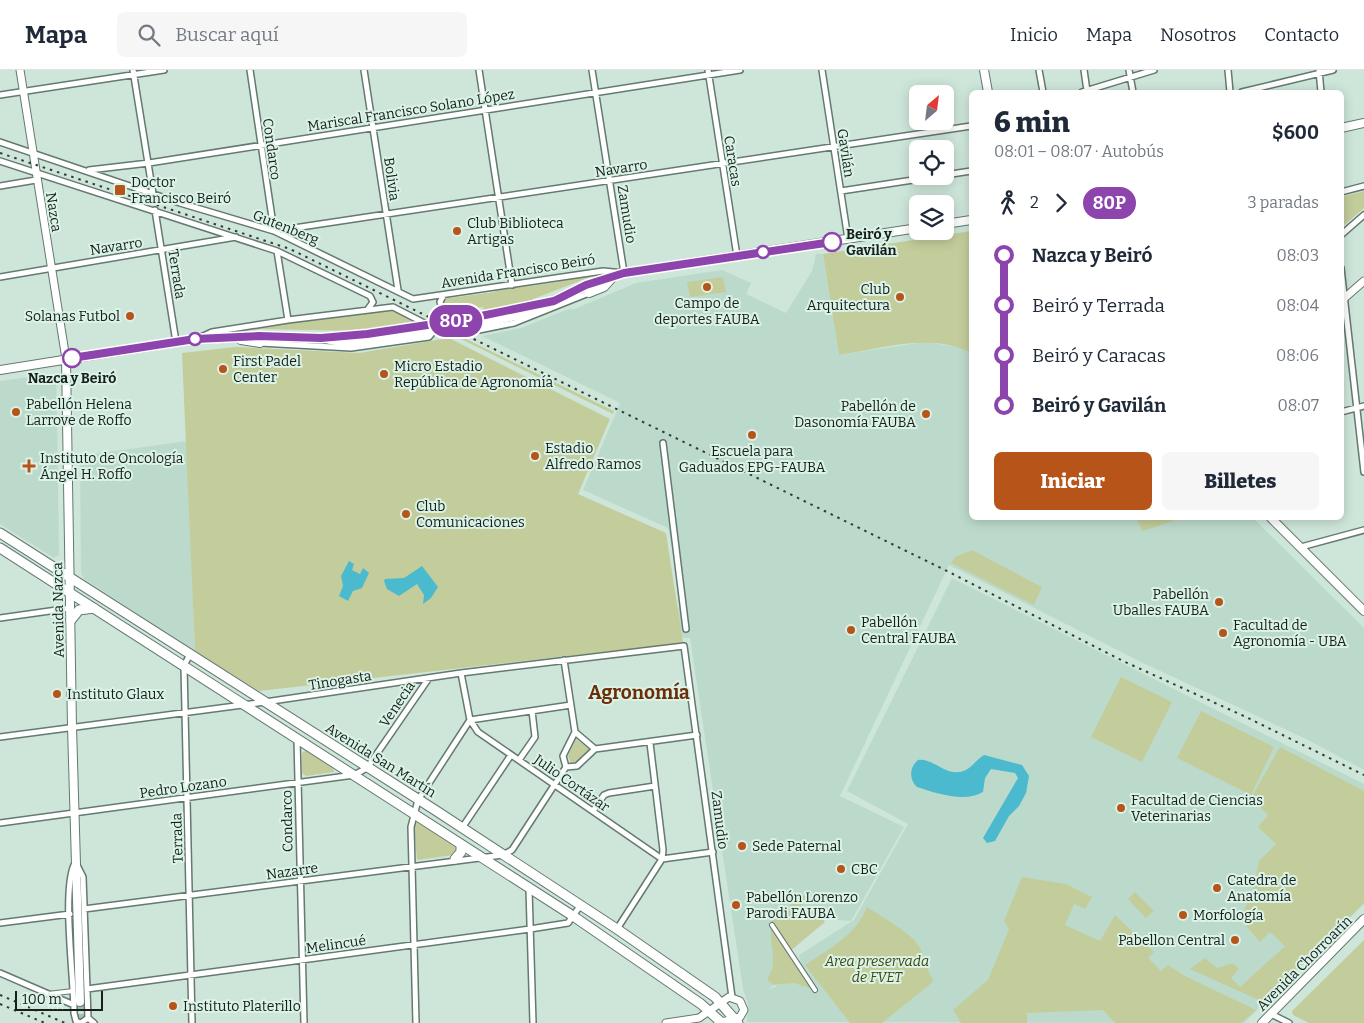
<!DOCTYPE html>
<html lang="es">
<meta charset="utf-8">
<style>
:root{--surface:#fff;--page:#f6f6f7;--text:#1f2937;--muted:#747a83;--line:#e0e1e3;--accent:#b7541a}
body{margin:0;font-family:Bitter,serif;background:var(--page);color:var(--text);height:100vh;display:flex;flex-direction:column;font-size:19px;white-space:nowrap}
*{box-sizing:border-box;margin:0}
p{font-size:16px;color:var(--muted)}
.icon{flex:none;width:28px;height:28px;fill:none;stroke:currentColor;stroke-width:2;stroke-linecap:round;stroke-linejoin:round}
.map{position:relative;flex:1;overflow:hidden}
.details{position:absolute;left:969px;top:20px;width:375px;height:430px;display:flex;flex-direction:column;background:var(--surface);border-radius:8px;box-shadow:0 2px 12px #0003}
.details>*{flex:none}
.badge{padding:0 10px;border-radius:16px;font-size:18px;line-height:32px}
.needle{width:32px;rotate:28deg}
.tools{position:absolute;left:909px;top:15px;display:grid;gap:10px}
.tools a{display:grid;place-items:center;width:45px;height:45px;border-radius:8px;background:var(--surface);box-shadow:0 2px 12px #0003;font-size:25px}
.scale{position:absolute;left:15px;bottom:12px;width:88px;box-sizing:border-box;padding-left:5px;border:2px solid #171f1b;border-top:0;font-size:14px;line-height:18px;white-space:nowrap;color:#171f1b;-webkit-text-stroke:4px #dbf3e7;paint-order:stroke}
.map>.badge{position:absolute;translate:-50% -50%;box-shadow:0 0 0 2px #fff}
.legs{display:flex;align-items:center;gap:8px;height:55px;padding:0 25px;font-size:16px}
.legs p{margin-inline-start:auto}
.headline{display:flex;align-items:center;justify-content:space-between;height:85px;padding:0 25px}
h1{font-size:28px;font-weight:800;line-height:38px}
.primary-button{display:flex;gap:10px;margin-top:auto;padding:10px 25px}
.primary-button a{flex:1;height:58px;border-radius:8px;background:var(--accent);color:#fff;font-size:20px;font-weight:800;line-height:58px;text-align:center}
.primary-button a+a{background:var(--page);color:var(--text)}
ul{padding:0 25px;list-style:none}
li{display:flex;align-items:center;gap:18px;height:50px;font-size:19px}
li i{display:grid;place-items:center;width:8px;height:100%;margin:0 6px;background:currentColor}
li i::after{content:'';width:12px;height:12px;margin:-6px;border:4px solid;border-radius:50%;background:var(--surface)}
li p{margin-inline-start:auto}
li:first-child i{background:linear-gradient(#0000 50%,currentColor 0)}
li:last-child i{background:linear-gradient(currentColor 50%,#0000 0)}
header{display:flex;align-items:center;gap:30px;box-sizing:border-box;height:70px;padding:0 25px;background:var(--surface);border-bottom:1px solid var(--line)}
header strong{font-size:24px}
nav{display:flex;gap:28px;margin-inline-start:auto;font-size:18px}
.search{width:350px;height:45px;background:var(--page);display:flex;align-items:center;gap:12px;box-sizing:border-box;padding:0 18px;border-radius:8px;color:var(--muted);font-size:19px}
.map>svg:first-child{display:block}
.built{fill:#bcdacb}
.green{fill:#c3cd9b}
.water{fill:#4bbace}
.lines{fill:none;stroke-linecap:round;stroke-linejoin:round}
.secondary-tunnel{stroke:#a9beb4;stroke-width:8;stroke-dasharray:8 4;stroke-linecap:butt}
.pedestrian-casing{stroke:#64796f;stroke-width:6}
.minor-casing{stroke:#64796f;stroke-width:8}
.tertiary-casing{stroke:#64796f;stroke-width:9}
.secondary-casing{stroke:#64796f;stroke-width:10}
.primary-casing{stroke:#64796f;stroke-width:11}
.pedestrian{stroke:#fff;stroke-width:4}
.minor{stroke:#fff;stroke-width:5}
.tertiary{stroke:#fff;stroke-width:7}
.secondary{stroke:#fff;stroke-width:8}
.primary{stroke:#fff;stroke-width:9}
.rail{stroke:#323c37;stroke-width:2;stroke-dasharray:2.5 5;stroke-linecap:butt}
.line-1-casing{stroke:#fff;stroke-width:11}
.line-1{stroke:#8e44ad;stroke-width:8}
.poi-dot{fill:#b7541a;stroke:#dbf3e7;stroke-width:2}
.stop-1-dot{fill:#fff;stroke:#8e44ad;stroke-width:2.5}
.labels{text-anchor:middle;stroke-width:4;stroke-linejoin:round;paint-order:stroke}
.street-label{font-size:14px;fill:#171f1b;stroke:#dbf3e7}
.poi-label{font-size:14px;fill:#171f1b;stroke:#dbf3e7;text-anchor:start}
.stop-label{font-size:14px;font-weight:bold;fill:#171f1b;stroke:#dbf3e7;text-anchor:start}
.park-label{font-size:14px;font-style:italic;fill:#3f470c;stroke:#dbf3e7}
.district-label{font-size:19px;font-weight:bold;fill:#6c2e08;stroke:#dbf3e7}
</style>
<header>
<strong>Mapa</strong>
<div class="search"><svg class="icon" aria-label="search" viewBox="0 0 24 24"><circle cx="10" cy="10" r="6"/><path d="M15 15l6 6"/></svg>Buscar aquí</div>
<nav><a>Inicio</a><a>Mapa</a><a>Nosotros</a><a>Contacto</a></nav>
</header>
<div class="map">
<svg width="1364" height="953" viewBox="0 0 1364 953">
<rect width="100%" height="100%" fill="#cee6da"/>
<path class="built" d="M816 184H823L839 285 924 272 959 277 971 283V448H1253L1364 558V700L1306 669 1139 591 949 495 840 726 904 757 851 851 789 846 781 909 768 920 803 903 799 885 854 850 908 754 847 721 952 508 1364 714V834L1244 953 747 952 748 934 743 919 690 568 657 567 655 540 684 538 668 458 583 420 620 333 482 266 521 258 571 238 572 240 636 213 722 200 751 213 746 224 786 243 812 201Z
M51 304 56 307 57 338 59 485 54 488 0 454V311Z
M187 371 195 581 84 509 81 502 80 386Z"/>
<path class="green" d="M1364 121V138L1342 157 1341 127Z
M971 161V283C932 262 880 279 839 285L823 184Z
M595 205 523 233 484 243 483 237 450 243 443 238 442 233 447 227 451 228 495 222V220L529 214 530 216 559 212V209Z
M723 207 726 222 690 227 687 212Z
M394 241 414 251 361 261 261 259 245 261 244 259 339 244Z
M453 265 466 269 614 341 613 344Z
M449 268 610 349 578 424 666 463 683 573 259 621 195 581 182 283 235 277 359 283Z
M1136 448H1175L1173 451 1143 461Z
M972 480 1042 517 1034 535 951 493 955 487Z
M1121 607 1172 632 1142 692 1091 667Z
M1201 641 1274 677 1251 725 1177 688Z
M576 669 589 679 578 691 571 693 568 686Z
M1280 677 1364 721V833L1263 932 1190 899 1205 888 1217 898 1233 893 1239 899 1231 908 1240 917 1285 876 1270 862 1260 872 1240 849 1253 821 1259 791 1276 774 1258 757 1268 745 1251 728Z
M306 680 333 698 334 702 306 706 302 703V683Z
M417 752 458 776 459 779 454 785 417 790 414 756Z
M1022 807 1066 814 1092 827 1085 839 1074 834 1065 855 1100 871 1115 845 1154 882 1148 888 1161 901 1168 895 1185 906 1256 940 1241 953H1115L1103 940 1027 943V953H961L953 940 988 910 1009 859 1004 851Z
M1135 822 1154 841 1146 848 1128 829Z
M795 825 806 826 799 842 814 837 825 852 789 882 815 920 794 913 774 915 768 911C768 905 770 904 772 899 776 883 767 867 773 850L785 847Z
M867 837C880 846 906 860 916 872 926 884 924 899 934 911L882 953H850L805 895C829 879 856 865 867 837Z
M1364 870V953H1309L1293 945 1292 941Z"/>
<path class="water" d="M349 491 354 494 352 500 360 504 363 498 369 503 362 518 353 521 348 531 339 526 343 516 341 506Z
M422 496 438 517 431 528 423 534 424 525 417 514 399 526 387 519 384 511 385 509 404 508Z
M984 685 1022 695 1029 706 1026 723 1019 736 1009 746 995 771 987 773 983 768 1018 708 1015 703 991 699 985 708 983 722C965 733 935 723 917 717 909 710 909 697 918 690 935 688 947 709 966 700 973 696 977 689 984 685Z"/>
<g class="lines">
<path class="secondary-tunnel" d="M425 255 461 250
M432 261 473 256
M80 932V953"/>
<g class="pedestrian-casing">
<path id="pedestrian" d="M772 855 815 920
M48 924 73 921"/>
</g>
<g class="minor-casing">
<path id="minor" d="M133 0 153 124
M250 0 274 161 971 56
M364 0 398 220
M479 0 512 215
M708 0 737 186
M822 0 848 169
M1039 0 1043 22
M1084 0 1087 21
M1129 0 1133 22
M1228 0 1230 22
M1319 0 1321 22
M1082 22 1154 0
M1242 22 1333 0
M0 25 164 0
M0 72 180 133 274 161 413 229 603 201 624 203 592 0
M0 91 277 181 370 226 373 232 368 239
M89 100 149 93 740 0
M945 105 971 101
M0 116 36 110
M841 121 939 106
M1341 122 1364 116
M155 140 176 272
M1341 165 1364 145
M277 181 288 250
M1341 198 1364 402
M0 207 236 167
M443 226 440 232 443 243 479 260 514 253 589 223
M199 268 212 262 288 250 393 237 432 257 434 261 429 267 351 278 260 273
M1341 342 1364 336
M663 373 686 559
M1301 477 1364 460
M0 548 71 538
M190 584 184 596 192 953
M564 590 575 662 563 686 566 697
M461 603 470 650 478 662 662 789 713 782
M575 662 595 679
M0 667 265 632 461 603 684 576 732 927
M297 669 304 953
M595 679 697 665
M519 690 535 667 532 641
M566 697 577 696 595 679
M593 741 604 725 609 723 655 716
M0 753 354 705 367 698 429 608
M462 758 511 685
M74 795C62 823 74 908 74 943L76 951 80 953
M78 797 83 807 88 948 81 953
M529 819 533 953
M84 839 503 785 512 780 566 697
M0 853 70 844
M617 859 662 789 663 780 650 673
M0 903 74 935
M87 919 530 859 568 853 580 836
M1271 944 1289 953
M88 948 94 953
M416 953 411 757 418 730 470 650 571 635"/>
</g>
<g class="tertiary-casing">
<path id="tertiary" d="M20 0 66 289
M1341 231 1364 211
M666 953 699 948 729 927 740 931 744 940 740 947 718 953"/>
</g>
<g class="secondary-casing">
<path id="secondary" d="M984 0 988 22
M1341 58 1364 53
M945 154 971 150
M589 223 604 217 613 207
M461 250 540 234
M473 256 528 243 586 215 624 203 918 158
M325 269C359 278 397 267 432 261
M241 270 260 273
M66 289 72 657 80 932
M0 300 195 269 259 266 321 268 367 264 425 255
M1271 448 1364 541
M1262 953 1364 849"/>
</g>
<g class="primary-casing">
<path id="primary" d="M0 463 435 740 617 859 715 927 738 953
M0 478 573 846 701 934 722 953
M71 550 79 540 94 538
M455 789 461 782V775"/>
</g>
<use href="#pedestrian" class="pedestrian"/>
<use href="#minor" class="minor"/>
<use href="#tertiary" class="tertiary"/>
<use href="#secondary" class="secondary"/>
<use href="#primary" class="primary"/>
<path class="rail" d="M0 83 290 179 945 500 1123 591 1246 647 1364 705
M0 925 65 953
M0 934 45 953"/>
</g>
<g class="lines">
<g class="line-1-casing">
<path id="line-1" d="M72 288 195 269 259 266 321 268 367 264 461 250 554 231 586 215 624 203 832 172"/>
</g>
<use href="#line-1" class="line-1"/>
</g>
<g class="poi-dot">
<rect x="114" y="114" width="12" height="12" rx="2.5"/>
<circle cx="457" cy="161" r="5"/>
<circle cx="707" cy="217" r="5"/>
<circle cx="900" cy="227" r="5"/>
<circle cx="130" cy="246" r="5"/>
<circle cx="223" cy="299" r="5"/>
<circle cx="384" cy="304" r="5"/>
<circle cx="16" cy="342" r="5"/>
<circle cx="926" cy="344" r="5"/>
<circle cx="752" cy="365" r="5"/>
<circle cx="535" cy="386" r="5"/>
<path d="M26.5 388.5h5v5h5v5h-5v5h-5v-5h-5v-5h5z"/>
<circle cx="406" cy="444" r="5"/>
<circle cx="1219" cy="532" r="5"/>
<circle cx="851" cy="560" r="5"/>
<circle cx="1223" cy="563" r="5"/>
<circle cx="57" cy="624" r="5"/>
<circle cx="1121" cy="738" r="5"/>
<circle cx="742" cy="776" r="5"/>
<circle cx="841" cy="799" r="5"/>
<circle cx="1217" cy="818" r="5"/>
<circle cx="736" cy="835" r="5"/>
<circle cx="1183" cy="845" r="5"/>
<circle cx="1235" cy="870" r="5"/>
<circle cx="173" cy="936" r="5"/>
</g>
<g class="stop-1-dot">
<circle cx="832" cy="172" r="9"/>
<circle cx="763" cy="182" r="6"/>
<circle cx="195" cy="269" r="6"/>
<circle cx="72" cy="288" r="9"/>
</g>
<g class="labels">
<g class="street-label">
<text transform="translate(411 40) rotate(-9)" y="5">Mariscal Francisco Solano López</text>
<text transform="translate(272 79) rotate(82)" y="5">Condarco</text>
<text transform="translate(846 83) rotate(81)" y="5">Gavilán</text>
<text transform="translate(733 91) rotate(81)" y="5">Caracas</text>
<text transform="translate(621 98) rotate(-9)" y="5">Navarro</text>
<text transform="translate(392 109) rotate(82)" y="5">Bolivia</text>
<text transform="translate(54 142) rotate(81)" y="5">Nazca</text>
<text transform="translate(627 144) rotate(81)" y="5">Zamudio</text>
<text transform="translate(286 157) rotate(22)" y="5">Gutenberg</text>
<text transform="translate(116 176) rotate(-9)" y="5">Navarro</text>
<text transform="translate(518 201) rotate(-9)" y="5">Avenida Francisco Beiró</text>
<text transform="translate(177 204) rotate(81)" y="5">Terrada</text>
<text transform="translate(58 540) rotate(-91)" y="5">Avenida Nazca</text>
<text transform="translate(340 610) rotate(-9)" y="5">Tinogasta</text>
<text transform="translate(397 634) rotate(-56)" y="5">Venecia</text>
<text transform="translate(381 690) rotate(32)" y="5">Avenida San Martín</text>
<text transform="translate(572 713) rotate(35)" y="5">Julio Cortázar</text>
<text transform="translate(183 717) rotate(-8)" y="5">Pedro Lozano</text>
<text transform="translate(720 750) rotate(83)" y="5">Zamudio</text>
<text transform="translate(287 751) rotate(-91)" y="5">Condarco</text>
<text transform="translate(177 768) rotate(-92)" y="5">Terrada</text>
<text transform="translate(292 801) rotate(-8)" y="5">Nazarre</text>
<text transform="translate(336 874) rotate(-8)" y="5">Melincué</text>
<text transform="translate(1304 893) rotate(-45)" y="5">Avenida Chorroarín</text>
</g>
<g class="poi-label">
<text x="131" y="117">Doctor<tspan x="131" dy="16">Francisco Beiró</tspan></text>
<text x="467" y="158">Club Biblioteca<tspan x="467" dy="16">Artigas</tspan></text>
<text x="890" y="224" text-anchor="end">Club<tspan x="890" dy="16">Arquitectura</tspan></text>
<text x="707" y="238" text-anchor="middle">Campo de<tspan x="707" dy="16">deportes FAUBA</tspan></text>
<text x="120" y="251" text-anchor="end">Solanas Futbol</text>
<text x="233" y="296">First Padel<tspan x="233" dy="16">Center</tspan></text>
<text x="394" y="301">Micro Estadio<tspan x="394" dy="16">República de Agronomía</tspan></text>
<text x="26" y="339">Pabellón Helena<tspan x="26" dy="16">Larrove de Roffo</tspan></text>
<text x="916" y="341" text-anchor="end">Pabellón de<tspan x="916" dy="16">Dasonomía FAUBA</tspan></text>
<text x="545" y="383">Estadio<tspan x="545" dy="16">Alfredo Ramos</tspan></text>
<text x="752" y="386" text-anchor="middle">Escuela para<tspan x="752" dy="16">Gaduados EPG-FAUBA</tspan></text>
<text x="40" y="393">Instituto de Oncología<tspan x="40" dy="16">Ángel H. Roffo</tspan></text>
<text x="416" y="441">Club<tspan x="416" dy="16">Comunicaciones</tspan></text>
<text x="1209" y="529" text-anchor="end">Pabellón<tspan x="1209" dy="16">Uballes FAUBA</tspan></text>
<text x="861" y="557">Pabellón<tspan x="861" dy="16">Central FAUBA</tspan></text>
<text x="1233" y="560">Facultad de<tspan x="1233" dy="16">Agronomía - UBA</tspan></text>
<text x="67" y="629">Instituto Glaux</text>
<text x="1131" y="735">Facultad de Ciencias<tspan x="1131" dy="16">Veterinarias</tspan></text>
<text x="752" y="781">Sede Paternal</text>
<text x="851" y="804">CBC</text>
<text x="1227" y="815">Catedra de<tspan x="1227" dy="16">Anatomía</tspan></text>
<text x="746" y="832">Pabellón Lorenzo<tspan x="746" dy="16">Parodi FAUBA</tspan></text>
<text x="1193" y="850">Morfología</text>
<text x="1225" y="875" text-anchor="end">Pabellon Central</text>
<text x="183" y="941">Instituto Platerillo</text>
</g>
<g class="stop-label">
<text x="846" y="169">Beiró y<tspan x="846" dy="16">Gavilán</tspan></text>
<text x="72" y="313" text-anchor="middle">Nazca y Beiró</text>
</g>
<g class="park-label">
<text x="877" y="896">Area preservada<tspan x="877" dy="16">de FVET</tspan></text>
</g>
<g class="district-label">
<text x="639" y="629">Agronomía</text>
</g>
</g>
</svg>
<div class="tools">
<a><svg class="needle" viewBox="-14 -14 28 28"><path d="M0-13l5 13h-10z" fill="#e53935"/><path d="M0 13l5-13h-10z" fill="#747a83"/></svg></a>
<a><svg class="icon" aria-label="locate" viewBox="0 0 24 24"><circle cx="12" cy="12" r="6"/><path d="M12 2v4M12 18v4M2 12h4M18 12h4"/></svg></a>
<a><svg class="icon" aria-label="layers" viewBox="0 0 24 24"><path d="M12 4l9 5-9 5-9-5zM3 14l9 5 9-5"/></svg></a>
</div>
<div class="scale">100 m</div>
<b class="badge" style="left:456px;top:251px;background:#8e44ad;color:#fff">80P</b>
<section class="details">
<div class="headline"><div><h1>6 min</h1><p>08:01 – 08:07 · Autobús</p></div><b>$600</b></div>
<div class="legs"><svg class="icon" aria-label="walk" viewBox="0 0 24 24"><circle cx="13" cy="4" r="2"/><path d="M13 8l-2 6 4 7M11 14l-3 7M7 12l3-4h3l4 4"/></svg>2<svg class="icon" aria-label="forward" viewBox="0 0 24 24"><path d="M9 5l7 7-7 7"/></svg><b class="badge" style="background:#8e44ad;color:#fff">80P</b><p>3 paradas</p></div>
<ul>
<li><i style="color:#8e44ad"></i><b>Nazca y Beiró</b><p>08:03</p></li>
<li><i style="color:#8e44ad"></i><span>Beiró y Terrada</span><p>08:04</p></li>
<li><i style="color:#8e44ad"></i><span>Beiró y Caracas</span><p>08:06</p></li>
<li><i style="color:#8e44ad"></i><b>Beiró y Gavilán</b><p>08:07</p></li>
</ul>
<div class="primary-button"><a>Iniciar</a><a>Billetes</a></div>
</section>
</div>
